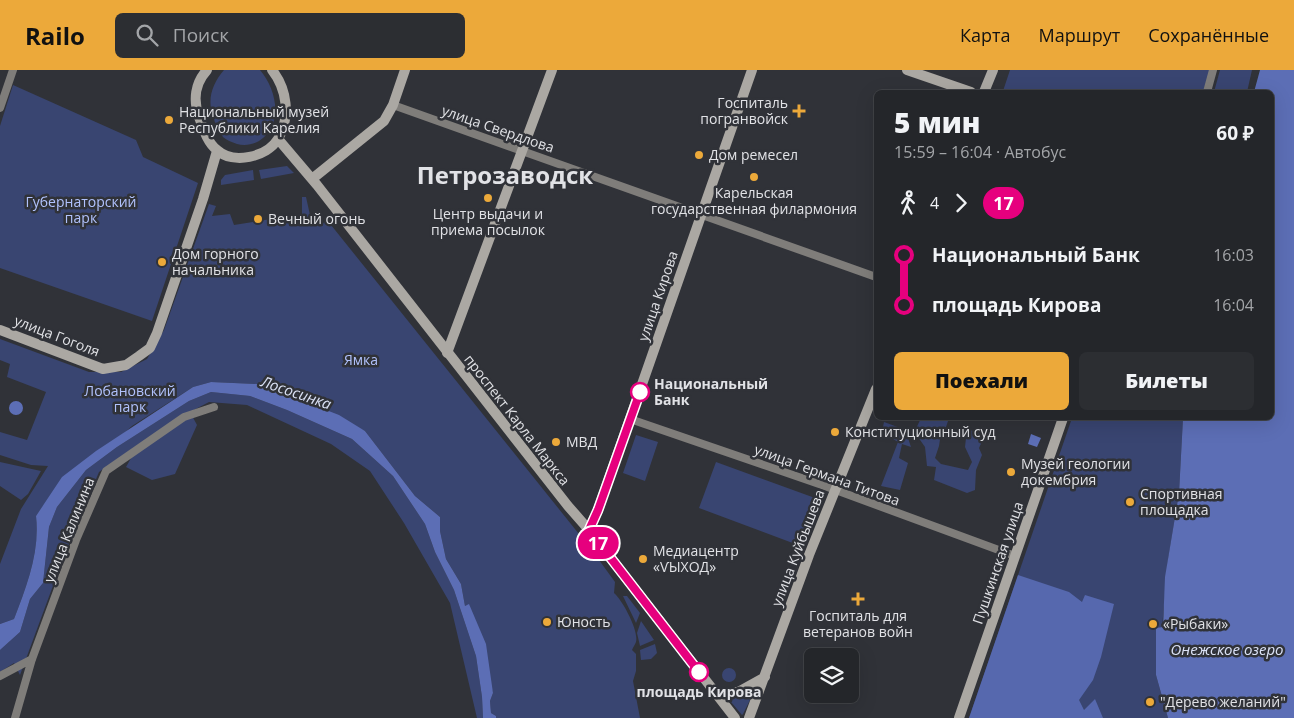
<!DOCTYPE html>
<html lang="ru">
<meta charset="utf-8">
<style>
:root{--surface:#24262a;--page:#2c2e32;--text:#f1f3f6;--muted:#a3a5a8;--line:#414347;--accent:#eca93a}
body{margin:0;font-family:"Open Sans",sans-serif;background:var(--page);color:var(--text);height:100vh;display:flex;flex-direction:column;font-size:19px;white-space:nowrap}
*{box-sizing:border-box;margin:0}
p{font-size:16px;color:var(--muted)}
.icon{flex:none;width:28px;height:28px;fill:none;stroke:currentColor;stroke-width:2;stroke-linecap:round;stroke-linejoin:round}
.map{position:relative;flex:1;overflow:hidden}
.panel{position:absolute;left:874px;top:20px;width:400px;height:330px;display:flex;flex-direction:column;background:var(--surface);border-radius:8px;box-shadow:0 5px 20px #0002,0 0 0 1px var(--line)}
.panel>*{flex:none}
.badge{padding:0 10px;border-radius:16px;font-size:18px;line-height:32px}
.fabs{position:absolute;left:804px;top:578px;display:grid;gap:10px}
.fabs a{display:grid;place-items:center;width:55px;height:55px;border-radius:8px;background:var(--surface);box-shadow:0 5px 20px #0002,0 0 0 1px var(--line);font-size:25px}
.map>.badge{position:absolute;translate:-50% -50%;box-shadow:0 0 0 2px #fff}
.legs{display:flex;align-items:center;gap:8px;height:55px;padding:0 20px;font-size:16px}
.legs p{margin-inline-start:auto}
.head{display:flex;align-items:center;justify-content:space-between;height:85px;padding:0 20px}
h1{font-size:28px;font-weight:800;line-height:38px}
.button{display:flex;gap:10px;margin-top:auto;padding:10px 20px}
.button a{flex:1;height:58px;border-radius:8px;background:var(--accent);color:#111;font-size:20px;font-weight:800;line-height:58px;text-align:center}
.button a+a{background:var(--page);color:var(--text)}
ul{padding:0 20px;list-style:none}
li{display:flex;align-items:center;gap:18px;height:50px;font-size:19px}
li i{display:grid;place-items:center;width:8px;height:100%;margin:0 6px;background:currentColor}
li i::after{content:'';width:12px;height:12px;margin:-6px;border:4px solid;border-radius:50%;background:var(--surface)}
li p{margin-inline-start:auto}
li:first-child i{background:linear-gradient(#0000 50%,currentColor 0)}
li:last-child i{background:linear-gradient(currentColor 50%,#0000 0)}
header{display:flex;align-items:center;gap:30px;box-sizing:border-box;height:70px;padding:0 25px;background:var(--accent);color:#111}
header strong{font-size:24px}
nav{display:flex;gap:28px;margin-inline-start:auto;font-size:18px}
.search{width:350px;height:45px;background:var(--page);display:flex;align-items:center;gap:12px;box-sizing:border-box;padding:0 18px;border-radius:8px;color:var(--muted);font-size:19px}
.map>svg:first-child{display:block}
.green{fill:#394571}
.forest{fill:#5668ae}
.water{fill:#5c6eb5}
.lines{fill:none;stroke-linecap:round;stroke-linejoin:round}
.street{stroke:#7f7d7a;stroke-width:8}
.secondary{stroke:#aba8a3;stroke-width:10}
.line-1-casing{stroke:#fff;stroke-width:11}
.line-1{stroke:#e6007e;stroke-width:8}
.poi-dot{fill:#eca93a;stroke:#303238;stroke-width:2}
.stop-1-dot{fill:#fff;stroke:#e6007e;stroke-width:2.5}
.labels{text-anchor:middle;stroke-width:5;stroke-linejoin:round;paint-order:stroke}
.poi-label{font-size:14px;fill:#e1e2e6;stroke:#303238;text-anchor:start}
.street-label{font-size:14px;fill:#e1e2e6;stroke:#303238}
.park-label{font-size:14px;fill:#b1c2fd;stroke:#303238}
.stop-label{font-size:14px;font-weight:bold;fill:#e1e2e6;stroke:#303238;text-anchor:start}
.water-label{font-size:15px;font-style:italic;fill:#dbe2f6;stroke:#303238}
.town-label{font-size:24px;font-weight:bold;fill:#e1e2e6;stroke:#303238}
</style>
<header>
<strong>Railo</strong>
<div class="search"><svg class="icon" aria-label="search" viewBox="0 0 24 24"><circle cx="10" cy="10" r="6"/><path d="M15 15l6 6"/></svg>Поиск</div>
<nav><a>Карта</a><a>Маршрут</a><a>Сохранённые</a></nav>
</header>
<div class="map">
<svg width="1294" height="648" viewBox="0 0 1294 648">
<rect width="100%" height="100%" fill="#303238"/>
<path class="green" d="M224 0H260C277 20 284 55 259 71 252 75 244 76 237 74 232 72 226 70 223 67 218 61 215 53 213 46 207 29 212 14 224 0Z
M1010 0H1210L1204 22H1005L1003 21Z
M1220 0H1252L1247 22H1214Z
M13 15 136 70 143 87 198 113 152 251 0 198V56Z
M287 96 294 103 261 109 259 100Z
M253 100 254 110 221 115V110L225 105Z
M302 127H306L310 145 322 154 327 150 591 479 615 512 614 523C623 531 639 561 636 572 635 575 633 577 632 580L636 584V601L633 611 640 648H496V646L491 643 490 631 493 623 469 535 465 536 461 514 446 489 440 461V447L415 426 365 361 283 323 259 314 211 312 193 317 132 356 43 436 36 446C40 482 27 515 14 549L0 554V494L21 439 48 396 31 395 0 385V362L27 370 46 322 7 307 10 294 0 290V269L89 302H121L147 289 164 260 209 134 216 136 212 146 230 144 234 155 302 144Z
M211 322 250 326 287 340 352 369 393 406 425 454 435 482 454 520 476 586 482 627 483 648H477L450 533 404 453 370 401 331 374 247 335 209 332 190 342 197 355 175 404 152 410 126 397 139 374 99 402 64 486 20 605 14 593 0 602V580L20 562 30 529 43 513 49 457 57 437 86 400 117 377 189 331Z
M921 348H949L945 360 941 363 939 376 935 388 941 394 968 400 972 392 965 377 967 359 985 365 979 378 982 385 976 400 975 420 967 423 934 410 936 397 927 396 925 377 918 367 907 365 911 377 902 374 899 388 908 393 900 420 881 416 898 372 882 362 884 352 914 363Z
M1072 348H1183L1179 423 1168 490 1162 558H1157L1156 605 1168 648H969Z
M636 365 658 372 645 411 623 403Z
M0 392 41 401 28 424 21 430 0 416Z
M716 392 815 428 798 475 699 438Z
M623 526H627L640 543 636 553Z
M641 551 654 570 640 576 637 563Z
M655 574 657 583 651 589 641 590 640 580Z
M722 605a7 7 0 1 1 14 0a7 7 0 1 1-14 0Z
M757 616 743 644 742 645 726 626Z"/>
<path class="forest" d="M1018 505 1069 522 1082 532 1085 525 1114 534 1101 587 1093 610 1079 630 1084 640 1095 629 1103 648H969Z"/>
<path class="water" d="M1260 0H1294V648H1168L1156 605V558L1163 557 1165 507 1179 423 1183 348H1271V22H1254Z
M211 312 259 314 339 345 365 361 415 426 440 447V461L446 489 461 514 465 536 469 534 486 574 493 623 490 631 491 643 496 646V648H483L482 627 476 586 454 520 435 482 425 454 393 406 352 369 287 340 250 326 211 322 189 331 117 377 86 400 57 437 49 457 43 513 30 529 20 562 0 580V554L14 549C27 515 40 482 36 446L62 407 96 381 193 317Z
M9 338a7 7 0 1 1 14 0a7 7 0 1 1-14 0Z
M1031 364 1041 368 1037 377 1028 374Z"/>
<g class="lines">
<path class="street" d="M1207 22 1213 0
M393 35 876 207
M0 38 13 0
M630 349 822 415 1015 486
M0 606 32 589
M15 648 32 589 76 470 106 401 184 347 214 337"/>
<path class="secondary" d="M207 0C195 13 193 30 199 47 203 58 207 72 217 80 233 95 267 87 278 69 291 47 287 19 272 0
M907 0 971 22
M984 22 993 0
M278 69 317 115 568 436 589 460 735 648
M312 109 384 51 393 35 405 0
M0 260 103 299 126 295 139 286 150 278 157 263 203 129 217 81
M447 283 552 0
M589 460 598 440 752 0
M716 624 738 622 765 607
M749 648 809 485 876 319
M959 648 1063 348"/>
</g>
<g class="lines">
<g class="line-1-casing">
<path id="line-1" d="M640 322 598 440 589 460 699 602"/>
</g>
<use href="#line-1" class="line-1"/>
</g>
<g class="poi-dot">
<path d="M796.5 33.5h5v5h5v5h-5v5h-5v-5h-5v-5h5z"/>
<circle cx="169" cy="50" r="5"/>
<circle cx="699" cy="85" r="5"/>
<circle cx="754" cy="107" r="5"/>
<circle cx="488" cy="128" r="5"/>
<circle cx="258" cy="149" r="5"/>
<circle cx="162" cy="192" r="5"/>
<circle cx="835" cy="362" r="5"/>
<circle cx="556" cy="372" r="5"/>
<circle cx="1011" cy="402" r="5"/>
<circle cx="1130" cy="432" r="5"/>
<circle cx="643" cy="489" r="5"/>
<path d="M855.5 521.5h5v5h5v5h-5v5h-5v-5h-5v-5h5z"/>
<circle cx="547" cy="552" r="5"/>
<circle cx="1153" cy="554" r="5"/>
<circle cx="1150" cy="632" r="5"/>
</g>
<g class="stop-1-dot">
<circle cx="640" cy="322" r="9"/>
<circle cx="699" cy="602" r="9"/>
</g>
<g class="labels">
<g class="poi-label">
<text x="788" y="38" text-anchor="end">Госпиталь<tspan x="788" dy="16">погранвойск</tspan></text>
<text x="179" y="47">Национальный музей<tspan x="179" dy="16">Республики Карелия</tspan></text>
<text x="709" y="90">Дом ремесел</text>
<text x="754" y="128" text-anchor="middle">Карельская<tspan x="754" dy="16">государственная филармония</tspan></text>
<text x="488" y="149" text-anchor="middle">Центр выдачи и<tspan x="488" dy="16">приема посылок</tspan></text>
<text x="268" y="154">Вечный огонь</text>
<text x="172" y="189">Дом горного<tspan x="172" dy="16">начальника</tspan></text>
<text x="845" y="367">Конституционный суд</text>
<text x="566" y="377">МВД</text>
<text x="1021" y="399">Музей геологии<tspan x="1021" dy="16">докембрия</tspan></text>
<text x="1140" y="429">Спортивная<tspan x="1140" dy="16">площадка</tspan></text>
<text x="653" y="486">Медиацентр<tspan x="653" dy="16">«ѴЫХОД»</tspan></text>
<text x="858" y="551" text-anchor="middle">Госпиталь для<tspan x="858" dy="16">ветеранов войн</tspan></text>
<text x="557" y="557">Юность</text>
<text x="1163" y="559">«Рыбаки»</text>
<text x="1160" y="637">"Дерево желаний"</text>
</g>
<g class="street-label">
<text transform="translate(498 59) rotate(19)" y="5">улица Свердлова</text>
<text transform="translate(658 226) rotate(-71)" y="5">улица Кирова</text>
<text transform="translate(57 266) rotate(21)" y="5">улица Гоголя</text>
<text transform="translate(517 350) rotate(52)" y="5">проспект Карла Маркса</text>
<text transform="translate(827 405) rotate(20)" y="5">улица Германа Титова</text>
<text transform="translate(69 460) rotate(-68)" y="5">улица Калинина</text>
<text transform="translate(798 478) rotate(-69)" y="5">улица Куйбышева</text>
<text transform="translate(998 493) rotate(-71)" y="5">Пушкинская улица</text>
</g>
<g class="park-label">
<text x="81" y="137">Губернаторский<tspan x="81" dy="16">парк</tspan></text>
<text x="361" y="295">Ямка</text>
<text x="130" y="326">Лобановский<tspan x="130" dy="16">парк</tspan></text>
</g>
<g class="stop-label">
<text x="654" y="319">Национальный<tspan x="654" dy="16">Банк</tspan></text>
<text x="699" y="627" text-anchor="middle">площадь Кирова</text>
</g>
<g class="water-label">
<text transform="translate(296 323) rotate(19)" y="5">Лососинка</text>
<text x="1227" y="585">Онежское озеро</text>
</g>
<g class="town-label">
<text x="505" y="114">Петрозаводск</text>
</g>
</g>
</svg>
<div class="fabs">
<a><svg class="icon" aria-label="layers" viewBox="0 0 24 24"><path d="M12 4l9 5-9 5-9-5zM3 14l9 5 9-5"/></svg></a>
</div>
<b class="badge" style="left:598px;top:473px;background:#e6007e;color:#fff">17</b>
<section class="panel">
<div class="head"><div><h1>5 мин</h1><p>15:59 – 16:04 · Автобус</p></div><b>60 ₽</b></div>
<div class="legs"><svg class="icon" aria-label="walk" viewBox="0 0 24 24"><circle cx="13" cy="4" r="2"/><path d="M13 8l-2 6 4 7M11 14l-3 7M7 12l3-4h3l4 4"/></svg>4<svg class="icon" aria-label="forward" viewBox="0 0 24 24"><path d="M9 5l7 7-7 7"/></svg><b class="badge" style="background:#e6007e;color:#fff">17</b></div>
<ul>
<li><i style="color:#e6007e"></i><b>Национальный Банк</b><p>16:03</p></li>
<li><i style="color:#e6007e"></i><b>площадь Кирова</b><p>16:04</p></li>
</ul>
<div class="button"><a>Поехали</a><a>Билеты</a></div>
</section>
</div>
